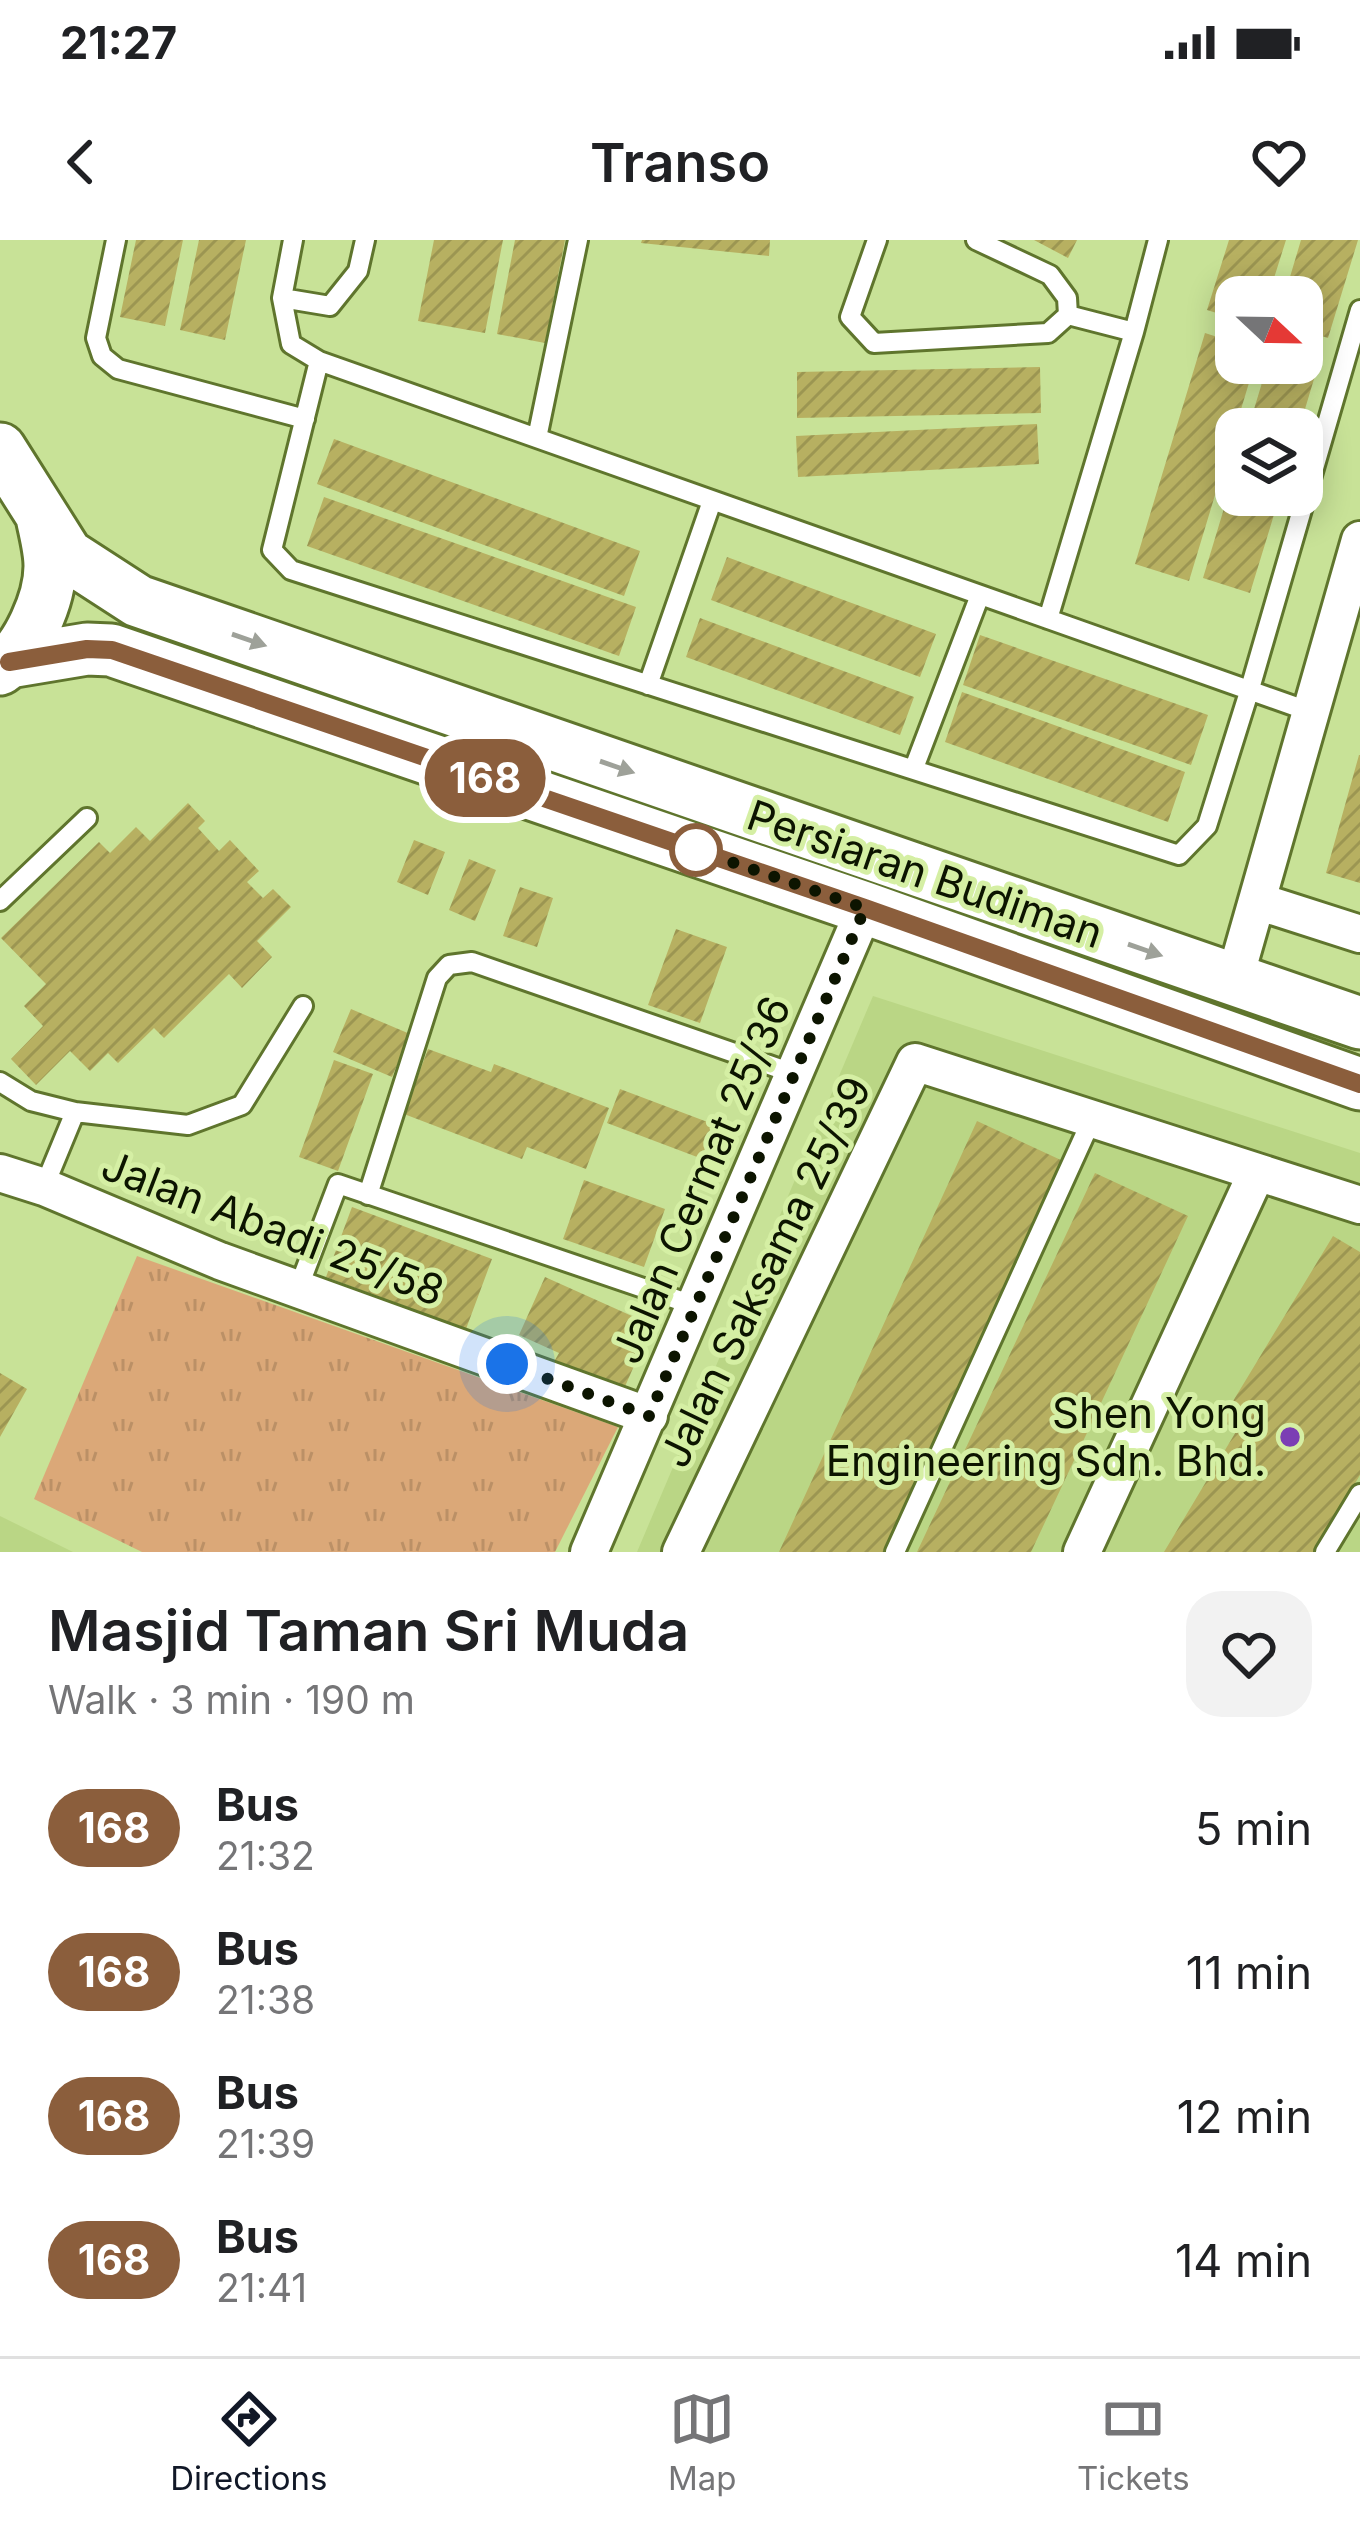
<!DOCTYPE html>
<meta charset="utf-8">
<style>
:root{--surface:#fff;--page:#f2f2f2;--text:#202124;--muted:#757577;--line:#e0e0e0;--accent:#111827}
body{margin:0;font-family:Inter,sans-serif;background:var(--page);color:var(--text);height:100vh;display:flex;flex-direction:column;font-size:45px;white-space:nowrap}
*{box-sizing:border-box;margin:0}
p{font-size:39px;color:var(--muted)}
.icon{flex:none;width:66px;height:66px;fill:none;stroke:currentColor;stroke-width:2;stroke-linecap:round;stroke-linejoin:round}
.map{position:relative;height:1312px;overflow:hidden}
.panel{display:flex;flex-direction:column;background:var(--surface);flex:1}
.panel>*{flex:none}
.badge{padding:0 24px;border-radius:39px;font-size:42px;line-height:78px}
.needle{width:78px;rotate:112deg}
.controls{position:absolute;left:1215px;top:36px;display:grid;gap:24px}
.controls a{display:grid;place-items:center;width:108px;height:108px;border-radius:24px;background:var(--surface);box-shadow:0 6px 30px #0003;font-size:60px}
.you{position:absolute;width:60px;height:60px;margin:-30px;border:9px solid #fff;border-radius:50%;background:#1a73e8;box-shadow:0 0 0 18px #1a73e833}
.map>.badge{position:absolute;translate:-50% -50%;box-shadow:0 0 0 6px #fff}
.round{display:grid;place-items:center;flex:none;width:126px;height:126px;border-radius:36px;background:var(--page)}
.head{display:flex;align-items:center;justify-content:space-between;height:204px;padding:0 48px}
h1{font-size:57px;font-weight:600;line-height:90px}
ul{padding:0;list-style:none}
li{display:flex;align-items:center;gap:36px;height:144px;padding:0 48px}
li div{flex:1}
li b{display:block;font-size:45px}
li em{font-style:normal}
li .badge{min-width:132px;font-weight:700;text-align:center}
.status{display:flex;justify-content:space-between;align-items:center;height:84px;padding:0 60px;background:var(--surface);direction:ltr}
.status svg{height:33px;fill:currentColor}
header{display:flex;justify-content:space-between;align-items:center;height:156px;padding:0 48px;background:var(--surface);font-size:54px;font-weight:600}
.menu{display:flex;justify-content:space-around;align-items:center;height:168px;border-top:3px solid var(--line);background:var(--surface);font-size:33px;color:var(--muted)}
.menu a{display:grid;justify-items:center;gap:6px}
.menu .on{color:var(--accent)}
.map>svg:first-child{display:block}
.built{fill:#bad685}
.grass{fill:url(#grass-tufts)}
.building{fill:url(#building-hatch)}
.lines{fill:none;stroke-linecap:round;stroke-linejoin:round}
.lane-casing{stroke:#5f752d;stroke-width:24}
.street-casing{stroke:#5f752d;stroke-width:42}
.secondary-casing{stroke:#5f752d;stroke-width:57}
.lane{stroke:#fff;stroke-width:18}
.street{stroke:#fff;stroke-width:36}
.secondary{stroke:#fff;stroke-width:51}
.oneway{fill:#9ea199}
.line-casing{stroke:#fff;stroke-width:27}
.line{stroke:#8b5e3c;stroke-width:18}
.walk{stroke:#0c1400;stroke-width:12;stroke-dasharray:0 21.6}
.stop-dot{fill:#fff;stroke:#8b5e3c;stroke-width:6}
.poi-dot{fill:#7b3eb4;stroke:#d5efa4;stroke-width:4.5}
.labels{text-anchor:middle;stroke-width:10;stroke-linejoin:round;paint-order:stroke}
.street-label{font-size:42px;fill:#0c1400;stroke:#d5efa4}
.poi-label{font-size:42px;fill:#0c1400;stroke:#d5efa4;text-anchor:end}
</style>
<div class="status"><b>21:27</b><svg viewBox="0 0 49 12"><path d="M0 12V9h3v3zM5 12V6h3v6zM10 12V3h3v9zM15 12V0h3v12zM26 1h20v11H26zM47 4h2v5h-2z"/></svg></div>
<header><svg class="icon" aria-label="back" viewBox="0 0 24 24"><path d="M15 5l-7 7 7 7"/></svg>Transo<svg class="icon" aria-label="heart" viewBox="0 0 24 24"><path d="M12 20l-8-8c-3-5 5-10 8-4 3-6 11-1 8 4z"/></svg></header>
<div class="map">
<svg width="1360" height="1312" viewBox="0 0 1360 1312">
<defs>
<pattern id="grass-tufts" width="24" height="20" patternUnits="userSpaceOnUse" patternTransform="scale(3)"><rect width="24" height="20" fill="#dba878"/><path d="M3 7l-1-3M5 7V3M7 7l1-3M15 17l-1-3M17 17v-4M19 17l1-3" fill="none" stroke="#bb9066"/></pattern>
<pattern id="building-hatch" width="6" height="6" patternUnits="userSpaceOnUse" patternTransform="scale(3)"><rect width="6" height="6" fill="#b7b061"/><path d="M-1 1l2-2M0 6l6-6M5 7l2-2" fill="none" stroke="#9c9652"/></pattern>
</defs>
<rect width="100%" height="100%" fill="#c8e297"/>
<path class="built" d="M873 756 1360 913V1312H637Z
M0 1276 73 1312H0Z"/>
<path class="grass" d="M137 1016 618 1187 555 1312H142L34 1259Z"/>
<path class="building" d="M136 0H183L165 86 120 77Z
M199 0H246L225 100 180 90Z
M434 0H503L485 93 418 81Z
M515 0H565L545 103 497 94Z
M642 0H770L769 16 641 3Z
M1034 0H1077L1068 18Z
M1229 0H1286L1268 57H1236V79L1207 70Z
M1301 0H1358L1328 98 1302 90V57H1284Z
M1205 93 1236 103V123H1255L1189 341 1135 324Z
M1268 123H1296L1317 129 1299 189H1248Z
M1040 127 1041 173 797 178V132Z
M1037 184 1039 224 798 237 796 196Z
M334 199 640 311 624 356 317 244Z
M1235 232 1236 255H1280L1250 353 1203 338Z
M324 257 636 367 619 416 307 306Z
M727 317 936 394 920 437 711 360Z
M700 378 914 457 900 495 686 417Z
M980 395 1208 475 1191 525 963 445Z
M962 452 1185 532 1168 582 945 502Z
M1359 515H1360V643L1326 633Z
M188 563 205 581 198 588 219 611 230 600 259 631 247 642 263 658 273 649 291 667 257 701 272 717 242 748 229 734 164 798 154 788 118 823 108 813 90 831 70 811 36 845 11 819 43 786 24 766 46 744 1 698 99 602 110 613 136 587 150 601Z
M414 600 445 612 428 655 397 642Z
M469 619 496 630 475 681 449 670Z
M520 647 553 658 537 707 503 696Z
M676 689 727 707 700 783 648 765Z
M351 769 410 794 392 837 333 812Z
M428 809 491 832 494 824 609 868 586 929 527 907 522 919 404 874Z
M334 820 373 834 338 931 299 917Z
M620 849 734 892 721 926 607 883Z
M977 881 1063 921 883 1312H779Z
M1095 933 1188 976 1109 1146 1031 1312H917Z
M584 940 665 969 644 1027 563 999Z
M352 967 492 1019 466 1089 326 1037Z
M1333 996 1360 1012V1235L1314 1312H1164L1237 1190 1221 1181Z
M545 1037 652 1085 623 1151 555 1120 559 1113 519 1095Z
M0 1133 27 1149 0 1197Z"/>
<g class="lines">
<g class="lane-casing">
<path id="lane" d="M116 0 96 98 102 116 118 129 305 179
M293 0 282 58 291 104 319 121 1311 472
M877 0 850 77 874 103 1048 93 1068 75
M976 0 1050 35 1067 58 1068 75
M282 58 330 66 358 31 365 0
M1068 75 1134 92
M319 121 272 310 291 330 1179 615 1207 586 1249 452 1360 70
M537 198 578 0
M1048 379 1134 92 1158 0
M648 445 712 261
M914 528 980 355
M0 661 87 578
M0 842 31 861 75 872
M44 947 75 872 188 885 242 865 303 766
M368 955 437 738 449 725 472 722 795 834
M298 1049 338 944 696 1066
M895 1312 1092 879
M1325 1312 1360 1254"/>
</g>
<g class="street-casing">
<path id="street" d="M1257 661 1360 694
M1234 741 1360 300
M0 933 44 947 220 1021 649 1176
M589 1312 865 668
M681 1312 915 822 1360 965
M1082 1312 1257 932"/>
</g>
<g class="secondary-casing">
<path id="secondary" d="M0 209 67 315 138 361 1360 783
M9 422 87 409 111 410 865 668 1360 844
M0 429C28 410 50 359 50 326 50 310 45 292 42 277"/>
</g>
<use href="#lane" class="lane"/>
<use href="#street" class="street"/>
<use href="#secondary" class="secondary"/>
</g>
<defs><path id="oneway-solid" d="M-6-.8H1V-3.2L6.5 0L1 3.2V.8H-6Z" transform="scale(3)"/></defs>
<g class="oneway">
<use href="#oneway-solid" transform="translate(249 400) rotate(19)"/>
<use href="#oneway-solid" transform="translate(617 527) rotate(19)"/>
<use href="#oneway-solid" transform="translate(1145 710) rotate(19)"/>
</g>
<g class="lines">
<g class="line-casing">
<path id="line" d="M9 422 87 409 112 410 865 668 1360 844"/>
</g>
<use href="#line" class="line"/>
<path class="walk" d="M507 1124 649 1176 865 668 696 610"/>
</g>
<circle class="stop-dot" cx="696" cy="610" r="24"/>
<circle class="poi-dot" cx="1290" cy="1197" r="12"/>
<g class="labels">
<g class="street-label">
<text transform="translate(925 634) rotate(19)" y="15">Persiaran Budiman</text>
<text transform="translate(701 940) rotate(-67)" y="15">Jalan Cermat 25/36</text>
<text transform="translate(273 988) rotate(21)" y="15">Jalan Abadi 25/58</text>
<text transform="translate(765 1032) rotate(-64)" y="15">Jalan Saksama 25/39</text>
</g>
<g class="poi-label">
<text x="1266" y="1188">Shen Yong<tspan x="1266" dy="48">Engineering Sdn. Bhd.</tspan></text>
</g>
</g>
</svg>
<div class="controls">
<a><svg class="needle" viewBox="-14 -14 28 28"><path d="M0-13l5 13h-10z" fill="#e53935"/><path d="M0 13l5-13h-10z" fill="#757577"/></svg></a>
<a><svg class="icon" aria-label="layers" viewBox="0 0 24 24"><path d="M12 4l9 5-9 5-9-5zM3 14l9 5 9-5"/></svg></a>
</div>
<div class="you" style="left:507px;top:1124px"></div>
<b class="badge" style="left:485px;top:538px;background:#8b5e3c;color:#fff">168</b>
</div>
<section class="panel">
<div class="head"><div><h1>Masjid Taman Sri Muda</h1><p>Walk · 3 min · 190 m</p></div><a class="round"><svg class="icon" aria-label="heart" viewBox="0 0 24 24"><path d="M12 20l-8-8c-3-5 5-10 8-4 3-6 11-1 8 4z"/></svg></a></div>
<ul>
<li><span class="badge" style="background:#8b5e3c;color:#fff">168</span><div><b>Bus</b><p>21:32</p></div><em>5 min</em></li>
<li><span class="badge" style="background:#8b5e3c;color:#fff">168</span><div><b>Bus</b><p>21:38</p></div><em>11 min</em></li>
<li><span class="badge" style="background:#8b5e3c;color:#fff">168</span><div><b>Bus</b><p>21:39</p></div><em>12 min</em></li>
<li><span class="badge" style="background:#8b5e3c;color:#fff">168</span><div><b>Bus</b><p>21:41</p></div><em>14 min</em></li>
</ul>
</section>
<nav class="menu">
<a class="on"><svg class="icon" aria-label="directions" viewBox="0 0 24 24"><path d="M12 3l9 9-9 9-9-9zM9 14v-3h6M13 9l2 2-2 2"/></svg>Directions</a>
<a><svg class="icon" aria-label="map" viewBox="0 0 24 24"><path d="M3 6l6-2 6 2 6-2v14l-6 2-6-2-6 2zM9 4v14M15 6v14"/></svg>Map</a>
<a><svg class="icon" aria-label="tickets" viewBox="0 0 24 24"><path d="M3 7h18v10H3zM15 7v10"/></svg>Tickets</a>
</nav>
